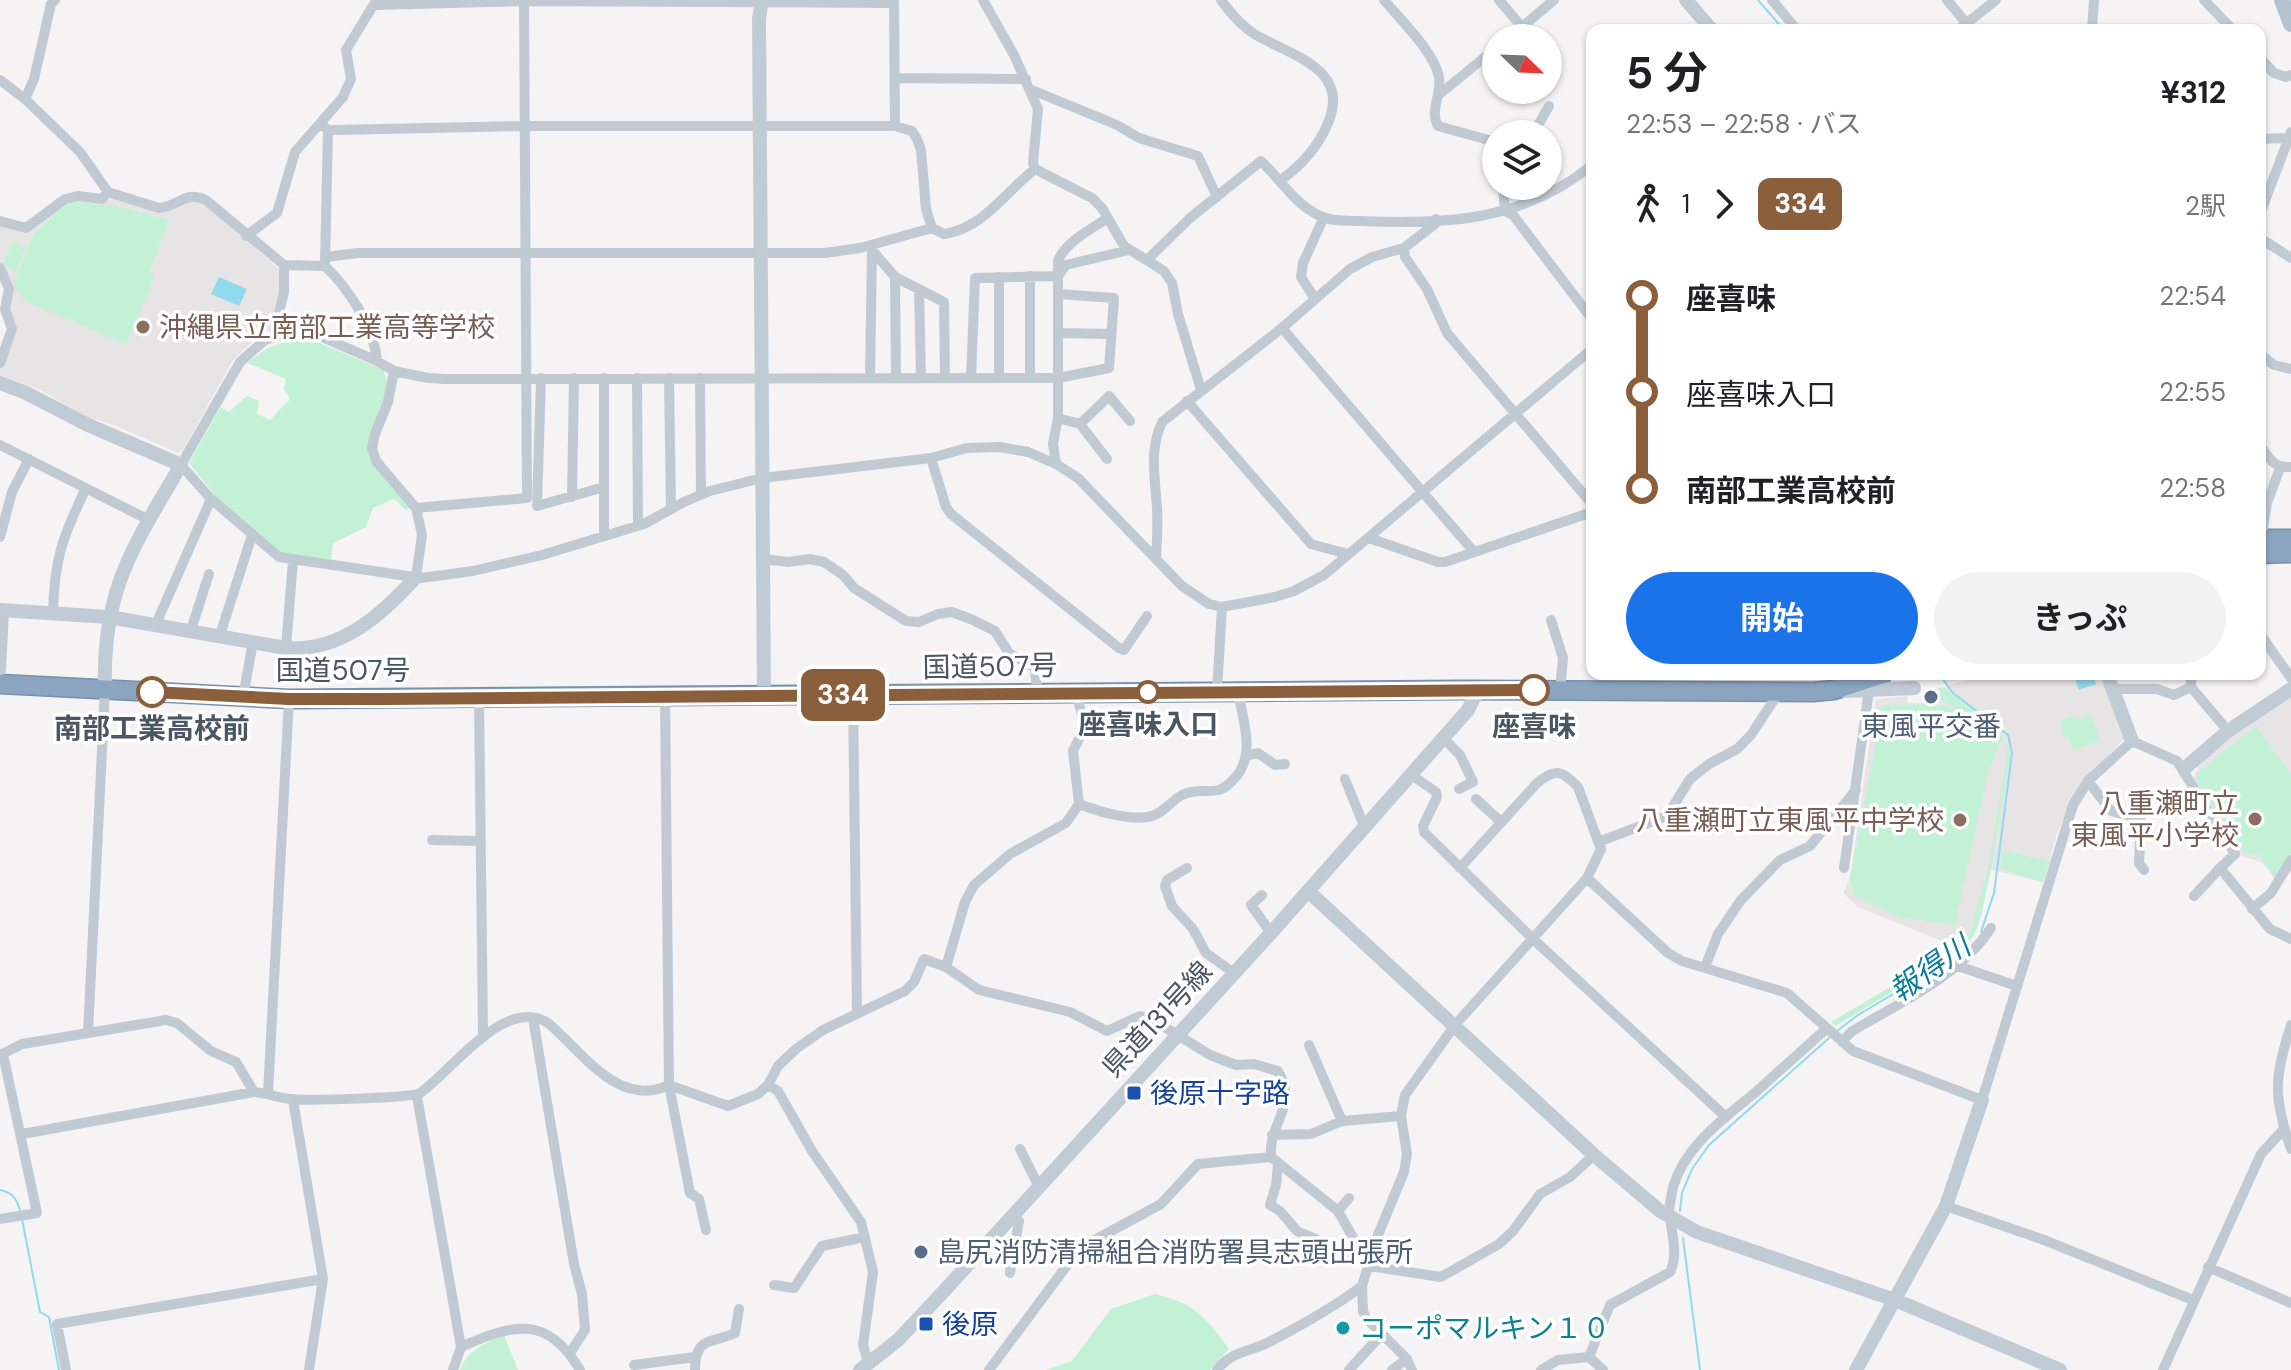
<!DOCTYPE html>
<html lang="ja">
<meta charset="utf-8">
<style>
:root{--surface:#fff;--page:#f2f2f2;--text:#202124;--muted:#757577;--accent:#1a73e8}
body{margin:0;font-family:"DM Sans","Noto Sans JP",sans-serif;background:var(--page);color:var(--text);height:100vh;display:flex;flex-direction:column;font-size:30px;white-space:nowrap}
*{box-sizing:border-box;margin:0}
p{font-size:26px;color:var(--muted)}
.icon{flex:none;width:44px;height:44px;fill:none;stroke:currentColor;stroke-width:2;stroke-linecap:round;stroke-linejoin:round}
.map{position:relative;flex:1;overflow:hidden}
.drawer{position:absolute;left:1586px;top:24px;width:680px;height:656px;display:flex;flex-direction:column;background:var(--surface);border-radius:16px;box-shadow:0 2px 6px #0004}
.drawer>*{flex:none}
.badge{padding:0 16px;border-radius:12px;font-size:28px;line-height:52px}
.needle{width:52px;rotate:113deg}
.fabs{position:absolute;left:1482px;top:24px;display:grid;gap:16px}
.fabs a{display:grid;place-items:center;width:80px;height:80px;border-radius:50%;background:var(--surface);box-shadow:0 2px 6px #0004;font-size:40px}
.map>.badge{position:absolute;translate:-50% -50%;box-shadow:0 0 0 4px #fff}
.legs{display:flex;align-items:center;gap:12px;height:88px;padding:0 40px;font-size:26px}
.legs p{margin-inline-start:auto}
.summary{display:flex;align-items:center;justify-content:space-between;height:136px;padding:0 40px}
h1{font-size:44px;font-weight:700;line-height:60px}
.action{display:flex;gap:16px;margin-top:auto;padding:16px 40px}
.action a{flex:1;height:92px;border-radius:48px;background:var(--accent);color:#fff;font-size:32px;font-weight:700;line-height:92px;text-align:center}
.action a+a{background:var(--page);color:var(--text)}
ul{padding:0 40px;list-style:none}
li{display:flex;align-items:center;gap:28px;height:96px;font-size:30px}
li i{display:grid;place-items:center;width:12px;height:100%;margin:0 10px;background:currentColor}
li i::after{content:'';width:20px;height:20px;margin:-10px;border:6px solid;border-radius:50%;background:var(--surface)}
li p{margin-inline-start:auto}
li:first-child i{background:linear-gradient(#0000 50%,currentColor 0)}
li:last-child i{background:linear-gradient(currentColor 50%,#0000 0)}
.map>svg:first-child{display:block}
.education{fill:#e6e4e5}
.green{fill:#c3f1d5}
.water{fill:#90daee}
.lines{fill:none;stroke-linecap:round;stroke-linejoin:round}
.stream{stroke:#90daee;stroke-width:2}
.highway-casing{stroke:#7690ad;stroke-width:21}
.street{stroke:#c1cad2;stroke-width:10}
.secondary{stroke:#c1cbd6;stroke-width:14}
.primary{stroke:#b3c2d1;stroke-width:16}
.highway{stroke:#8ba5c1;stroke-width:18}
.line-1-casing{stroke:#fff;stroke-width:18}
.line-1{stroke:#8b5e3c;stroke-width:12}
.education-dot{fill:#8d6e63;stroke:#fff;stroke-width:3}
.stop-1-dot{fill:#fff;stroke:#8b5e3c;stroke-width:4}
.service-dot{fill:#5c6f8a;stroke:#fff;stroke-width:3}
.transit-dot{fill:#1a4fb4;stroke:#fff;stroke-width:3}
.culture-dot{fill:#0f9aa8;stroke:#fff;stroke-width:3}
.labels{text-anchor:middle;stroke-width:7;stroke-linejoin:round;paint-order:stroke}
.education-label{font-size:28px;fill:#785e54;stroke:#fff;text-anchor:end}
.street-label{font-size:28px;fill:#4a5661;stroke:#fff}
.stop-label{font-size:28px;font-weight:bold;fill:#4a5661;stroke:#fff}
.service-label{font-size:28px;fill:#4e5e75;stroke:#fff}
.transit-label{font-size:28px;fill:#164399;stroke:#fff;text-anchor:start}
.culture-label{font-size:28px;fill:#0d838f;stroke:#fff;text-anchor:start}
.water-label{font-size:30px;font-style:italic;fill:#0c7c9b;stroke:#fff}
</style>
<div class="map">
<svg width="2291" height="1370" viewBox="0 0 2291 1370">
<rect width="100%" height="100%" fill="#f5f3f3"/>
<path class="education" d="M114 197 156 210 190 200 205 204 280 270 278 303 270 329 252 342 233 360 183 450 178 453 114 425 87 417 40 390 0 375V368L7 356 9 311 8 278 0 263V223L22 230 70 200 105 201Z
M1998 674H2100L2124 739 2076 790 2057 833 2043 882 1988 869 1972 930 1954 946 1858 907 1843 893 1850 878 1876 699 1907 696 1908 703H1939L1940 690 1951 684Z
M2291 696V856L2275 880 2263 863 2242 856 2193 779 2198 767 2206 758 2245 727Z"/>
<path class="green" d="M74 202 116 206 169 220 150 271 154 278 126 344 27 302 15 288 14 280 34 234 64 205Z
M13 241 26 247 16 271 2 265Z
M293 339 315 341 384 370 388 389 369 448 411 506 406 510 394 499 373 508 366 527 333 543 331 559 283 554 222 504 189 463 221 407 229 412 247 396 259 401 257 414 270 420 290 399 284 389 286 379 247 363 268 348Z
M1943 687C1963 703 2009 730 2010 757L1990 874 1981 917 1974 935 1965 947 1954 955 1835 1026 1831 1022 1953 950 1971 930 1988 868 2008 751 2007 744 2001 741 1988 773 1955 925 1899 917 1855 896 1850 878 1878 733 1881 705 1934 704 1958 709 1940 700 1939 690 1928 691Z
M2090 713 2100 741 2074 750 2069 738H2065L2060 720 2072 716 2077 721Z
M2256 726 2291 774V854L2275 877 2259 855 2243 852 2197 781V773Z
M2003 851 2050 861 2043 882 2000 869Z
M1155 1294C1195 1303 1206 1318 1229 1349L1210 1370H1046L1072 1361 1111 1309Z
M504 1335 518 1370H460C468 1349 485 1344 504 1335Z"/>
<path class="water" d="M219 277 247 289 239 306 211 294Z
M2073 674H2092L2096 684 2079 690Z"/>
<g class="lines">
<path class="stream" d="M1758 0 1784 30
M1939 674 1953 693 2008 735 2012 753 1994 893 1981 932
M1837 1031 1858 1015 1964 952
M0 1190C14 1193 17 1200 21 1213
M1680 1211 1682 1193 1692 1169 1709 1145 1829 1038
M22 1219 40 1312 49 1317 59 1370
M1683 1238 1700 1370"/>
<g class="highway-casing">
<path id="highway" d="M2260 539H2291
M2260 554 2291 553
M0 684 289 699 1460 690 1813 692 1834 690 1883 674"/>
</g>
<path class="street" d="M894 0 895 126
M983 0 1014 55 1038 109 1033 163 1035 169
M1221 0C1231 14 1241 26 1256 35 1292 56 1351 69 1328 123 1318 147 1302 165 1281 180
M1384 0C1401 20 1434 52 1439 77 1442 95 1429 110 1438 126L1496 142
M1499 0 1522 27
M1772 0 1797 30
M1947 0 1972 30
M2204 0 2233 30
M374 5 525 1 894 3
M1958 30 1996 0
M2092 30 2094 0
M1509 38 1554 0
M2260 58 2274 73 2286 77 2291 75
M896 78 1026 79
M0 80 25 99 80 152 108 192 159 208C181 206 184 190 206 200L284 265 325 266C349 289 374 327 377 361L394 371 428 378 445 379 1058 378 1109 368 1114 298 1058 294
M1032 90 1117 125 1139 138 1198 156 1217 197
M1441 93 1496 48
M25 99 34 79 51 4 55 0
M321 124 328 130H335L525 126H895L912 131 917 139 921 150 926 209 932 228
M1533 134 1549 106
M2260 139 2288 138
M1035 169 1092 198 1102 208 1124 246 1164 271 1172 283 1178 314 1201 390
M1503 186 1505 211 1513 215 1592 319
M2260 214 2291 132
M0 221 26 228 65 199 78 196 102 199 108 192
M246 236 277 213 295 152 343 97 351 79 346 50 376 1
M2260 238 2291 258
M1404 248 1405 257 1427 289 1447 333 1592 504
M872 250 895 277 944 302 945 378
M327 257 357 253H825L860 248 932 228 944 234C984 228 1005 192 1035 169
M1148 259 1190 218 1261 161C1281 180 1293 202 1318 215 1332 222 1345 220 1360 221 1445 225 1524 221 1592 165
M325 264 328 130
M0 268 9 289 5 309 12 329 0 363
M895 277 896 378
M919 289 921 378
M1315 299 1301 277 1303 263 1324 217
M1282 328 1474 552
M1058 333 1111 334
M274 335 284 292V265
M2260 354 2274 365 2291 369
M377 361 315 334 292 332 265 340 240 362 181 465 211 499 279 557 421 578 473 571 542 555 644 524 684 502 710 491 762 478 931 458 967 448 1000 447 1028 452 1056 464 1078 478 1182 586 1209 604 1222 607 1275 597 1294 591 1324 575 1592 349
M394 371 388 402 375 434 372 448 376 461 416 508 422 535 416 577
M541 378 537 506 604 487
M637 378 638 525
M669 378 671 509
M700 378 701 495
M870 378 872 250
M971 378 975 278 1058 276 1066 265 1129 250
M999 378V277
M1030 378V276
M1187 401 1311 544 1348 554
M1058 418 1080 424 1107 459
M1080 424 1109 396 1130 421
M0 445 149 520
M2260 445C2270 459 2273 468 2291 467
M931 458 946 507 951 514 1119 648 1124 650 1147 616
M1056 464 1053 444 1058 418V261C1065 242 1091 229 1108 218
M572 497 574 378
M416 508 527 498 524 0
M604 535V378
M0 537 12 492 29 459
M1369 538 1438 562H1445L1592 512
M2261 539 2267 503 2280 468
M762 559 788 562 810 559 824 562 843 575 854 588 906 621 919 622 938 614 952 612 973 620 995 631 1009 653 1035 668 1037 693
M1156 559C1157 542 1158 525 1157 508 1155 478 1149 450 1162 422L1282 328 1350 269 1372 257 1404 248 1435 224 1436 219
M53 613C54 559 63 536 86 488
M1551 620 1563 658 1560 690
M156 624 211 499
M191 630 209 574
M2260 634 2291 678
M220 635 252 535
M286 648 293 560
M1 670 4 611
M2191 687 2228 731
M2113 689H2157L2174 695 2191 687V674
M1217 692 1222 607
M853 695 857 1013
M665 696 669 1085 690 1193 699 1199 706 1230
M243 697 253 642
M479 698 483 1035
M1442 737 1460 755 1473 782 1459 789
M1246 756 1258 753 1275 765 1285 764
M1410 774 1436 792 1437 797 1423 826 1424 832 1533 939 1726 1117
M1345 779 1364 826
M2088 781 2111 811 2141 819 2139 863 2144 870
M1476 799 1501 822
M1079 804C1097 811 1138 824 1157 814 1166 809 1173 800 1182 795 1197 788 1205 793 1218 790 1225 789 1229 784 1233 780 1257 757 1243 720 1238 692
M432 840 481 841
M1598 842 1667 816 1690 779 1709 764 1737 749 1751 735 1779 692
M1187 868 1167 880 1165 886 1172 906 1193 929 1206 953 1234 973
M1844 868 1870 683
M1587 878 1668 953 1682 961 1787 993 1853 1051 1982 1100 2073 805 2088 781 2132 741 2177 761 2235 854 2220 868 2270 929 2291 939
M1262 895 1251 905 1271 933
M2194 896 2220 868
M2252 909 2271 893 2291 860
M1958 966 2017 986
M946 967 965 902 974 885 1010 854 1066 823 1079 804 1073 751 1083 731V719L1076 693
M1705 967 1718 934 1741 900 1780 860 1810 846 1856 790
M533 1018 574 1264 582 1294 585 1330 570 1353
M2291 1025C2274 1077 2273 1097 2291 1149
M88 1033 105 689
M1842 1042 1851 1032C1900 1002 1959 977 1991 928
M1309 1045 1342 1121
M0 1055 22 1044 166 1020 177 1023 211 1051 236 1062 254 1092
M768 1085 778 1091 812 1151 861 1222 873 1272 863 1345 869 1365
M268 1093 289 699
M417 1096 461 1347 453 1370
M293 1100 323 1279 309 1370
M22 1134 254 1092C267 1093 278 1098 291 1099 306 1101 412 1098 420 1093 451 1072 505 995 548 1023 583 1052 618 1109 669 1085L728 1106 758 1094 768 1085 778 1066 796 1049 823 1030 905 991 914 982 924 959 946 967 979 990 1070 1012 1107 1031 1140 1016 1158 1023 1210 1055 1236 1065 1254 1064 1278 1071C1299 1106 1268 1123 1271 1157L1338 1211 1369 1266 1441 1277 1499 1244 1513 1231 1540 1194 1570 1177 1594 1155
M1272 1135 1311 1134 1342 1121 1401 1116
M1020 1149 1039 1187
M1278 1165 1276 1185 1270 1205 1280 1211 1297 1231 1316 1239
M1946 1206 2044 1240 2193 1300
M1338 1211 1349 1198
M0 1219 37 1213 3 1054
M1335 1260 1339 1252 1363 1256
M2208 1267 2291 1303
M1010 1273 1019 1221 1014 1216
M774 1285 794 1288 822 1246 865 1237
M461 1347C513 1324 547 1314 580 1370
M1589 1357 1603 1370
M634 1365 695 1357
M66 1370 57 1324 323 1279
M695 1370C695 1336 711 1344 735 1333L739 1309
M989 1370 1080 1248 1161 1204 1198 1164 1271 1157
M1217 1370C1231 1351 1251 1352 1271 1341 1302 1325 1333 1308 1362 1286
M1349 1370 1382 1334
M1392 1370 1407 1359
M1412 1370 1407 1359 1366 1318 1363 1311 1362 1286 1378 1235 1404 1172 1407 1154 1401 1116 1405 1095 1455 1025 1587 878 1601 849 1578 787C1562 770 1555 768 1537 783L1460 868
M1541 1370 1558 1360 1589 1357 1610 1305 1670 1272C1679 1255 1671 1230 1669 1212 1669 1205 1672 1194 1673 1187 1685 1145 1725 1118 1757 1091 1780 1070 1803 1050 1826 1029
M2163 1370 2261 1154 2284 1129"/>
<path class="secondary" d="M762 0 759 19 764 696
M1686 0 1712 30
M0 383 24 392 88 425 181 465C133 547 102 590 105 689
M0 610 109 617 286 648C340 652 381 616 416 577
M2107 674 2132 741
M1846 691 1914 688
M2184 769 2228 731 2291 689
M1308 891 1594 1155 1660 1211 1697 1232 1895 1300 2060 1370
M860 1370 898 1340 944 1291 1271 933 1468 710 1478 690
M1856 1370 1946 1206 1982 1100"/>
<path class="primary" d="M2282 0 2291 24"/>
<use href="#highway" class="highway"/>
</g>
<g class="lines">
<g class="line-1-casing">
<path id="line-1" d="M152 692 289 699H385L1534 690"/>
</g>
<use href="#line-1" class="line-1"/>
</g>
<g class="education-dot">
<circle cx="143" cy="327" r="8"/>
<circle cx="2255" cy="819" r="8"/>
<circle cx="1960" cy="820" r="8"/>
</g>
<g class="stop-1-dot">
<circle cx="1534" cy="690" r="14"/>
<circle cx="152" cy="692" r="14"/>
<circle cx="1148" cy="692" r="10"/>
</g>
<g class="service-dot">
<circle cx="1931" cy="697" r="8"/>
<circle cx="921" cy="1252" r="8"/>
</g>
<g class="transit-dot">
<rect x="1126" y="1085" width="16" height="16" rx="4"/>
<rect x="918" y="1316" width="16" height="16" rx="4"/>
</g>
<circle class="culture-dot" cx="1343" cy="1328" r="8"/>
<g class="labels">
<g class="education-label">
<text x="159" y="337" text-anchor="start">沖縄県立南部工業高等学校</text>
<text x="2239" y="813">八重瀬町立<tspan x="2239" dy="32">東風平小学校</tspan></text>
<text x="1944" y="830">八重瀬町立東風平中学校</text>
</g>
<g class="street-label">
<text transform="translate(990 666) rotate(-1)" y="10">国道507号</text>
<text x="343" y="680">国道507号</text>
<text transform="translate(1157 1019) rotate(-47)" y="10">県道131号線</text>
</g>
<g class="stop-label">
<text x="1148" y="734">座喜味入口</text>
<text x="1534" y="736">座喜味</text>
<text x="152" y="738">南部工業高校前</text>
</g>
<g class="service-label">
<text x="1931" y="736">東風平交番</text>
<text x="937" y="1262" text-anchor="start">島尻消防清掃組合消防署具志頭出張所</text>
</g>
<g class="transit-label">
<text x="1150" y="1103">後原十字路</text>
<text x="942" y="1334">後原</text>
</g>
<g class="culture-label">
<text x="1359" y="1338">コーポマルキン１０</text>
</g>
<g class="water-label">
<text transform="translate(1930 969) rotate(-35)" y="10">報得川</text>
</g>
</g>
</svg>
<div class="fabs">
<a><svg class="needle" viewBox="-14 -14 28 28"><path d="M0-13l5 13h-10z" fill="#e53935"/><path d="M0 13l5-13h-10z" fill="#757577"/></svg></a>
<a><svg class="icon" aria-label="layers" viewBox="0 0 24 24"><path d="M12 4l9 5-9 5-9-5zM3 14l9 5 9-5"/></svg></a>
</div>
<b class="badge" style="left:843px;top:695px;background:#8b5e3c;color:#fff">334</b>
<section class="drawer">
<div class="summary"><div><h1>5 分</h1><p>22:53 – 22:58 · バス</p></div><b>¥312</b></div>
<div class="legs"><svg class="icon" aria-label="walk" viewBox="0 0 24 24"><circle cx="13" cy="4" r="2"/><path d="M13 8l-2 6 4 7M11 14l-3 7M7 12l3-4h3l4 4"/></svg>1<svg class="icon" aria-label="forward" viewBox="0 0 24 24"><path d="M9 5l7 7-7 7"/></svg><b class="badge" style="background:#8b5e3c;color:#fff">334</b><p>2駅</p></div>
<ul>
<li><i style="color:#8b5e3c"></i><b>座喜味</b><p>22:54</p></li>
<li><i style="color:#8b5e3c"></i><span>座喜味入口</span><p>22:55</p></li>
<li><i style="color:#8b5e3c"></i><b>南部工業高校前</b><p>22:58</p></li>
</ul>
<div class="action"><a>開始</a><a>きっぷ</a></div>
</section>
</div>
